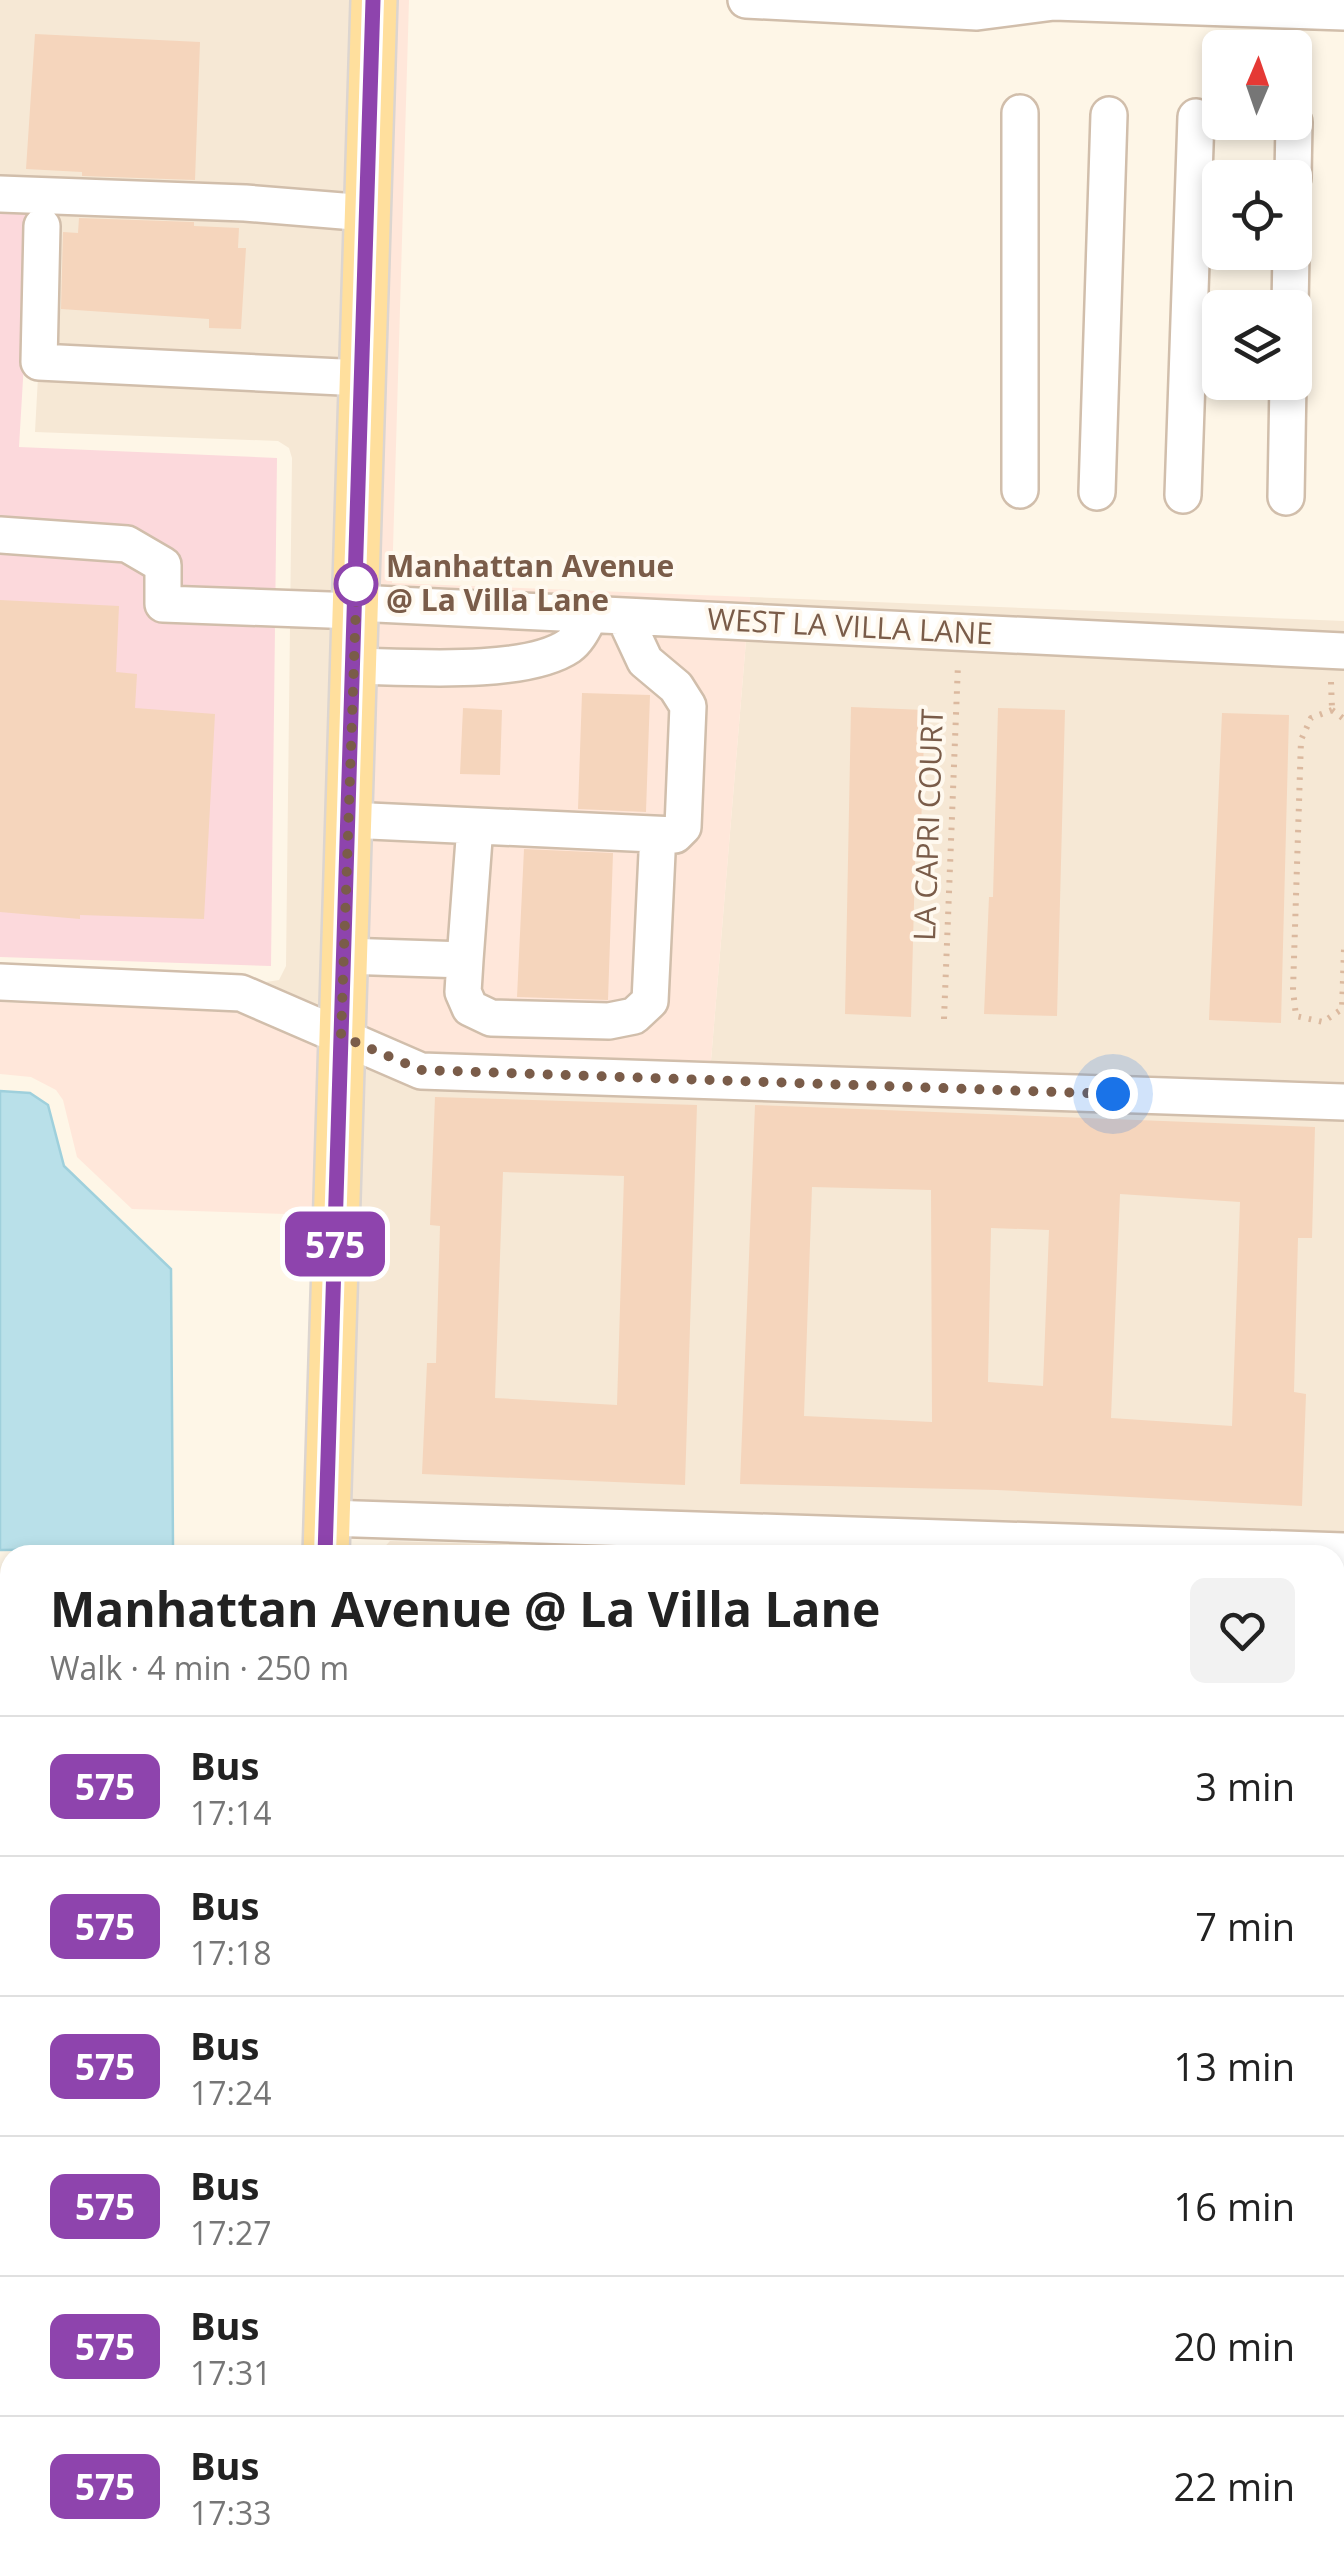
<!DOCTYPE html>
<meta charset="utf-8">
<style>
:root{--surface:#fff;--page:#f2f2f2;--text:#222;--muted:#767676;--line:#e0e0e0}
body{margin:0;font-family:"Open Sans",sans-serif;background:var(--page);color:var(--text);height:100vh;display:flex;flex-direction:column;font-size:38px;white-space:nowrap}
*{box-sizing:border-box;margin:0}
p{font-size:32px;color:var(--muted)}
.icon{flex:none;width:55px;height:55px;fill:none;stroke:currentColor;stroke-width:2;stroke-linecap:round;stroke-linejoin:round}
.map{position:relative;flex:1;overflow:hidden}
.side{position:absolute;left:0px;top:1545px;width:1345px;height:1030px;display:flex;flex-direction:column;background:var(--surface);border-radius:30px 30px 0 0;box-shadow:0 5px 15px #0003}
.side>*{flex:none}
.badge{padding:0 20px;border-radius:15px;font-size:35px;line-height:65px}
.needle{width:65px;rotate:2deg}
.fabs{position:absolute;left:1202px;top:30px;display:grid;gap:20px}
.fabs a{display:grid;place-items:center;width:110px;height:110px;border-radius:15px;background:var(--surface);box-shadow:0 5px 15px #0003;font-size:50px}
.you{position:absolute;width:50px;height:50px;margin:-25px;border:8px solid #fff;border-radius:50%;background:#1a73e8;box-shadow:0 0 0 15px #1a73e833}
.map>.badge{position:absolute;translate:-50% -50%;box-shadow:0 0 0 5px #fff}
.round{display:grid;place-items:center;flex:none;width:105px;height:105px;border-radius:15px;background:var(--page)}
.overview{display:flex;align-items:center;justify-content:space-between;height:170px;padding:0 50px}
h1{font-size:48px;font-weight:700;line-height:75px}
ul{padding:0;list-style:none}
li{display:flex;align-items:center;gap:30px;height:140px;padding:0 50px;border-top:2px solid var(--line)}
li div{flex:1}
li b{display:block;font-size:38px}
li em{font-style:normal}
li .badge{min-width:110px;font-weight:700;text-align:center}
.map>svg:first-child{display:block}
.residential{fill:#f6e8d5}
.commercial{fill:#ffe7da}
.medical{fill:#fcd9dc}
.water{fill:#b9e0e9;stroke:#9fd0dc;stroke-width:2.5}
.building{fill:#f5d5bc;fill-rule:evenodd}
.lines{fill:none;stroke-linecap:round;stroke-linejoin:round}
.minor-casing{stroke:#d1beab;stroke-width:40}
.major-casing{stroke:#dcd5d0;stroke-width:50}
.path{stroke:#dbb99f;stroke-width:6;stroke-dasharray:2.5 8;stroke-linecap:butt}
.minor{stroke:#fff;stroke-width:35}
.major{stroke:#ffdf9d;stroke-width:45}
.line-casing{stroke:#fff;stroke-width:22}
.line{stroke:#8e44ad;stroke-width:15}
.walk{stroke:#7a5c49;stroke-width:10;stroke-dasharray:0 18}
.stop-dot{fill:#fff;stroke:#8e44ad;stroke-width:5}
.labels{text-anchor:middle;stroke-width:8;stroke-linejoin:round;paint-order:stroke}
.stop-label{font-size:30px;font-weight:bold;fill:#7a5c49;stroke:#fff9ef;text-anchor:start}
.street-label{font-size:30px;fill:#7a5c49;stroke:#fff9ef}
</style>
<div class="map">
<svg width="1344" height="2575" viewBox="0 0 1344 2575">
<rect width="100%" height="100%" fill="#fef6e7"/>
<path class="residential" d="M0 0H356L325 1008 266 982 279 980 286 966 292 458 289 448 278 441 35 432 47 211 0 192Z
M750 597 1344 621V632L750 603Z
M746 641 1344 670V1082L711 1061Z
M357 1063 415 1088 1344 1121V1532L384 1502 371 1508 339 1545Z
M390 1541 848 1555H377Z
M1335 1570 1344 1571V2041H1335Z"/>
<path class="commercial" d="M390 0H409L392 583 750 597V603L374 584Z
M372 622 746 641 711 1061 424 1052 358 1023Z
M0 1002 238 1012 323 1049 317 1215 132 1209 77 1157 63 1100 56 1090 31 1077 0 1074Z
M1335 2057 1344 2058V2575H357V2565H1335Z
M0 2303H10V2565H271V2575H0Z"/>
<path class="medical" d="M0 209 33 210 19 447 277 458 271 966 0 957Z"/>
<path class="water" d="M0 1091 30 1093 48 1105 64 1166 171 1269 173 1548 0 1550Z
M10 1747V2179L0 2178V1748Z"/>
<path class="building" d="M35 34 200 42 195 180 82 176V172L26 169Z
M79 218 194 222V226L239 228 238 248H246L241 329 209 328V319L61 309 63 232 78 233Z
M0 600 119 606 116 672 137 674 135 708 215 714 204 919 80 915V919L0 912Z
M582 693 650 695 646 812 578 809Z
M851 707 925 710 921 828H916L911 1017 845 1014Z
M463 708 502 710 500 775 460 774Z
M998 708 1065 710 1057 1016 984 1014 989 897H993Z
M1222 713 1289 715 1281 1023 1209 1020Z
M524 849 613 853 608 1000 517 997Z
M435 1097 697 1105 685 1485 422 1474 427 1363H436L440 1226 430 1225ZM503 1172 624 1176 617 1405 495 1398Z
M755 1105 1315 1127 1312 1238H1298L1294 1392 1306 1394 1302 1506 997 1490 740 1484ZM812 1187 931 1190 932 1422 804 1416ZM1120 1194 1240 1202 1232 1426 1111 1418ZM991 1228 1049 1230 1043 1386 988 1382Z"/>
<g class="lines">
<g class="minor-casing">
<path id="minor" d="M746 0 977 12 1054 2 1344 12
M1293 178 1294 122
M0 194 245 203 367 213
M42 226 39 362 362 378
M1290 308 1291 252
M1020 490V113
M1097 492 1109 115
M1183 495 1196 117
M1286 497 1288 382
M0 535 127 544 163 565V604L356 611
M356 603 1344 651
M354 666C408 667 525 676 569 646 579 639 585 624 591 614
M348 820 675 835 683 827 688 706 676 687 645 661 624 616
M344 956 465 960 475 826
M465 960 463 992 470 1008 491 1018 609 1021 634 1016 650 1001 657 853
M0 982 241 993 421 1071 1344 1102
M327 1518 1344 1551
M0 1653 10 1654
M1335 2189H1344
M0 2341H10
M0 2440 10 2426
M0 2547 10 2548
M644 2565 676 2575
M895 2565 1056 2575
M413 2575 414 2565
M820 2575 822 2565"/>
</g>
<g class="major-casing">
<path id="major" d="M326 1555 374 0
M288 2575V2565"/>
</g>
<path class="path" d="M1331 682 1332 709
M1332 710 1311 718 1301 740 1293 990 1296 1016 1323 1022 1342 1009 1344 949
M1332 710 1344 719
M944 1019 958 664"/>
<use href="#minor" class="minor"/>
<use href="#major" class="major"/>
</g>
<g class="lines">
<g class="line-casing">
<path id="line" d="M325 1555 373 0"/>
</g>
<use href="#line" class="line"/>
<path class="walk" d="M356 584 357 575 341 1036 421 1070 1113 1094"/>
</g>
<circle class="stop-dot" cx="356" cy="584" r="20"/>
<g class="labels">
<g class="stop-label">
<text x="386" y="577">Manhattan Avenue<tspan x="386" dy="34">@ La Villa Lane</tspan></text>
</g>
<g class="street-label">
<text transform="translate(850 627) rotate(3)" y="10">WEST LA VILLA LANE</text>
<text transform="translate(929 825) rotate(-88)" y="10">LA CAPRI COURT</text>
</g>
</g>
</svg>
<div class="fabs">
<a><svg class="needle" viewBox="-14 -14 28 28"><path d="M0-13l5 13h-10z" fill="#e53935"/><path d="M0 13l5-13h-10z" fill="#767676"/></svg></a>
<a><svg class="icon" aria-label="locate" viewBox="0 0 24 24"><circle cx="12" cy="12" r="6"/><path d="M12 2v4M12 18v4M2 12h4M18 12h4"/></svg></a>
<a><svg class="icon" aria-label="layers" viewBox="0 0 24 24"><path d="M12 4l9 5-9 5-9-5zM3 14l9 5 9-5"/></svg></a>
</div>
<div class="you" style="left:1113px;top:1094px"></div>
<b class="badge" style="left:335px;top:1244px;background:#8e44ad;color:#fff">575</b>
<section class="side">
<div class="overview"><div><h1>Manhattan Avenue @ La Villa Lane</h1><p>Walk · 4 min · 250 m</p></div><a class="round"><svg class="icon" aria-label="heart" viewBox="0 0 24 24"><path d="M12 20l-8-8c-3-5 5-10 8-4 3-6 11-1 8 4z"/></svg></a></div>
<ul>
<li><span class="badge" style="background:#8e44ad;color:#fff">575</span><div><b>Bus</b><p>17:14</p></div><em>3 min</em></li>
<li><span class="badge" style="background:#8e44ad;color:#fff">575</span><div><b>Bus</b><p>17:18</p></div><em>7 min</em></li>
<li><span class="badge" style="background:#8e44ad;color:#fff">575</span><div><b>Bus</b><p>17:24</p></div><em>13 min</em></li>
<li><span class="badge" style="background:#8e44ad;color:#fff">575</span><div><b>Bus</b><p>17:27</p></div><em>16 min</em></li>
<li><span class="badge" style="background:#8e44ad;color:#fff">575</span><div><b>Bus</b><p>17:31</p></div><em>20 min</em></li>
<li><span class="badge" style="background:#8e44ad;color:#fff">575</span><div><b>Bus</b><p>17:33</p></div><em>22 min</em></li>
</ul>
</section>
</div>
